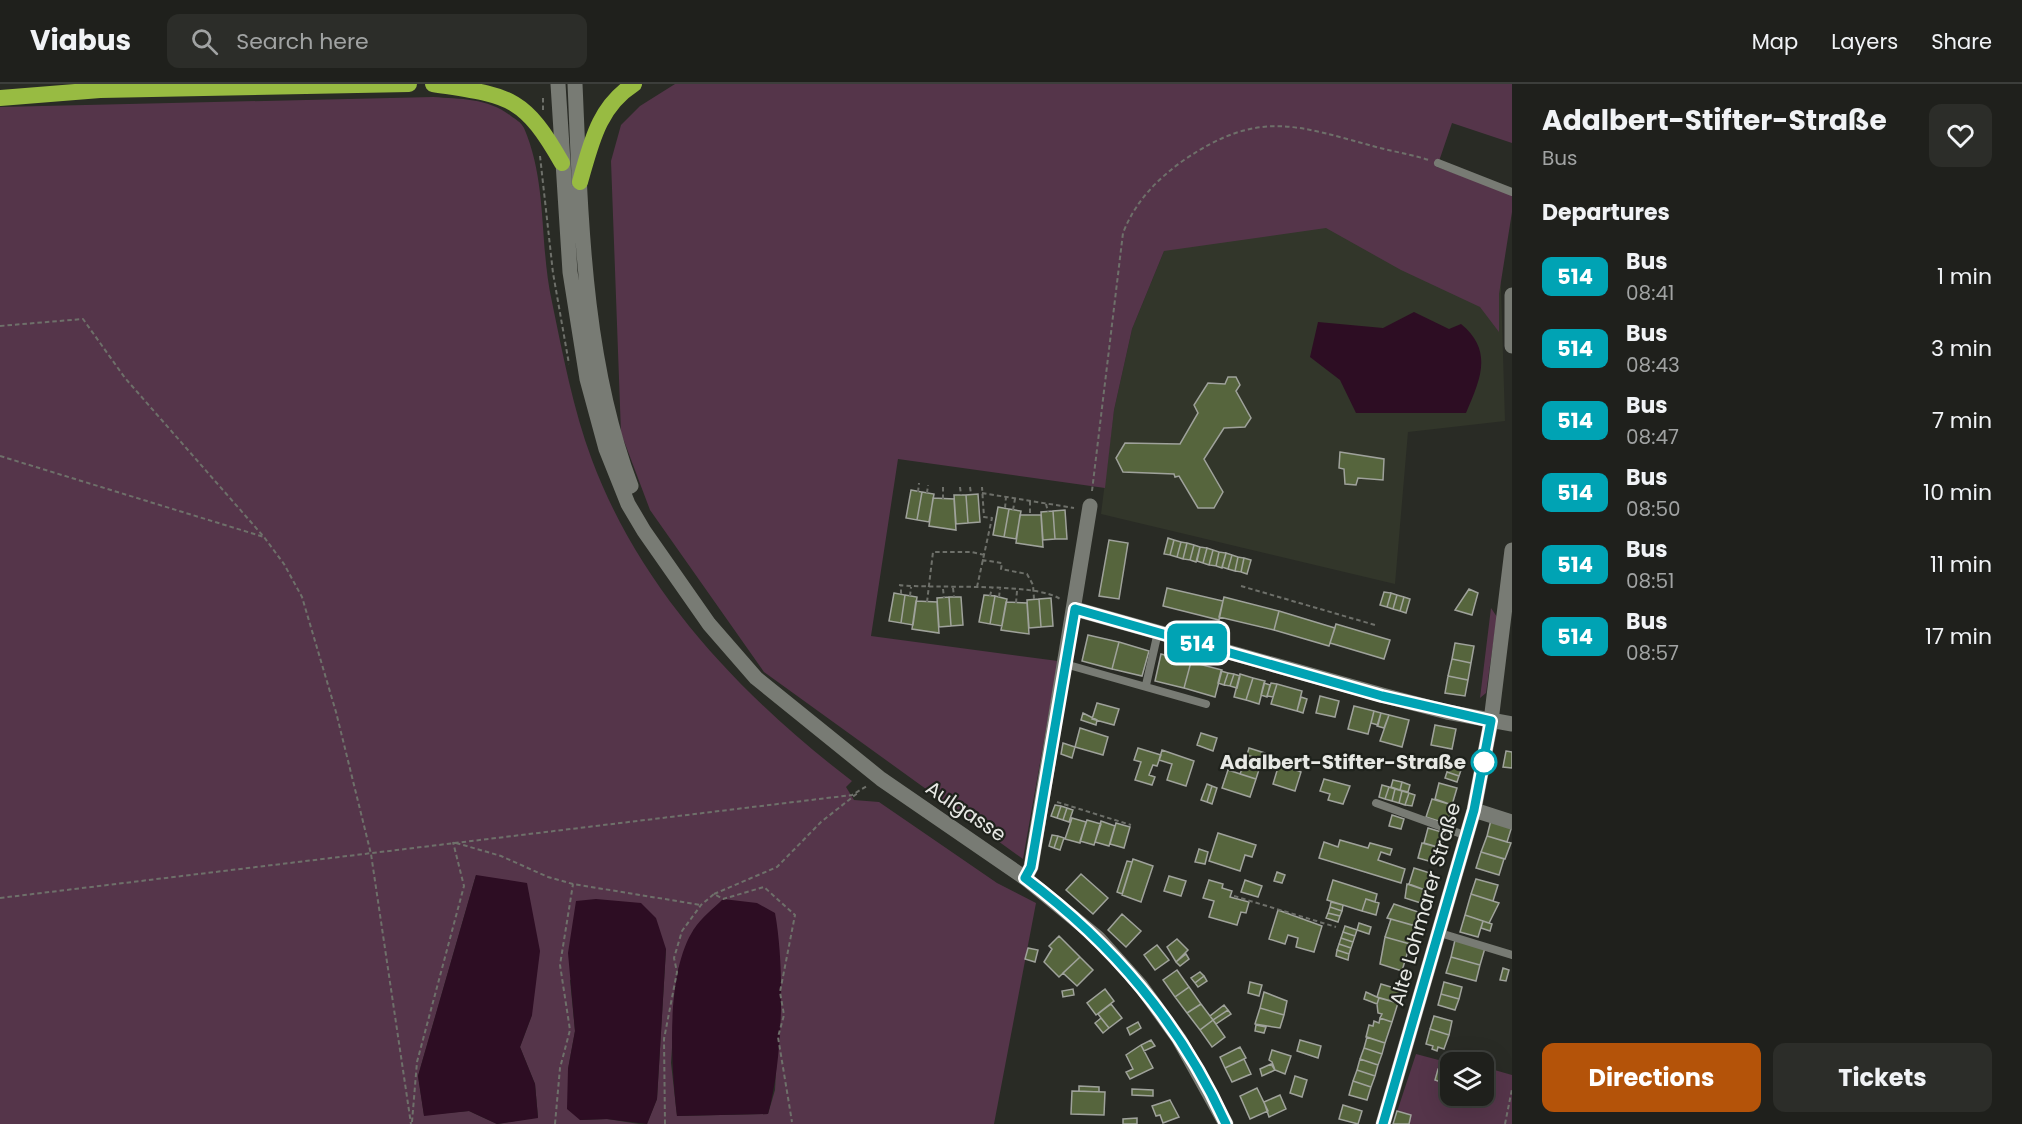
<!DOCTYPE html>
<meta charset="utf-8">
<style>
:root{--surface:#1f201c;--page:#2c2d29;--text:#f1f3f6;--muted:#a1a3a3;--line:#3c3e3b;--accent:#b45309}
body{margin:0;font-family:Poppins,sans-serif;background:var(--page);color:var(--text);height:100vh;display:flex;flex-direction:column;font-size:22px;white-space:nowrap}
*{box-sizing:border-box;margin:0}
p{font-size:20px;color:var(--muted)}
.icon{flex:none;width:33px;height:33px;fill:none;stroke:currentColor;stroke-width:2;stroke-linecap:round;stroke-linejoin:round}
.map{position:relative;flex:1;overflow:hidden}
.panel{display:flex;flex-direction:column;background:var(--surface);width:510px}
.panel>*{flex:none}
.badge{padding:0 12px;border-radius:9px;font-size:21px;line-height:39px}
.fabs{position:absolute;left:1440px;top:968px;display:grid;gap:12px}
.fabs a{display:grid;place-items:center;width:54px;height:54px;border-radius:12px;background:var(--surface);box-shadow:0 6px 24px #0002,0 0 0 2px var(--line);font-size:30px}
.map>.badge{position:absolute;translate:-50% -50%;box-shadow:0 0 0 3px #fff}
h2{padding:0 30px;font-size:22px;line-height:54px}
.round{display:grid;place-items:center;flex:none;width:63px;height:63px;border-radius:12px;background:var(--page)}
.head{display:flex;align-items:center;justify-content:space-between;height:102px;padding:0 30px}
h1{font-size:28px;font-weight:700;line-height:45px}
.primary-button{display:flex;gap:12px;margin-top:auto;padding:12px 30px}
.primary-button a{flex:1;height:69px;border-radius:12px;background:var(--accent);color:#fff;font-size:24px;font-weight:700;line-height:69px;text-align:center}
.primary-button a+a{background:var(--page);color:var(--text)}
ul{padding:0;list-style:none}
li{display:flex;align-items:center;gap:18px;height:72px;padding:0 30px}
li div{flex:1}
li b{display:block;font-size:22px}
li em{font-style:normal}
li .badge{min-width:66px;font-weight:700;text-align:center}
header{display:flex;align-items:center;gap:36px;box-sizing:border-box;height:84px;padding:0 30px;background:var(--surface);border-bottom:2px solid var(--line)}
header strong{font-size:28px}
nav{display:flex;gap:33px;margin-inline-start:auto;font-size:21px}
.search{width:420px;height:54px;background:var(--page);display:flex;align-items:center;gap:15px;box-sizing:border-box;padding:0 21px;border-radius:12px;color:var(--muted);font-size:22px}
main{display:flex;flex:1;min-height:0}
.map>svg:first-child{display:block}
.built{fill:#32362a}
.green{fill:#55354a;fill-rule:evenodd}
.water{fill:#2d0d23}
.building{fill:#56653d;stroke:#9fa29b;stroke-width:1.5}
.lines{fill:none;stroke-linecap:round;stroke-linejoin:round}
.path{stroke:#6e706a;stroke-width:2;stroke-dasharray:4.5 3;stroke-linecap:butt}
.service{stroke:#787b74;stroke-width:8}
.minor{stroke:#787b74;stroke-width:15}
.secondary{stroke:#787b74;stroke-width:15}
.trunk{stroke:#98bb42;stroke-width:16}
.line-casing{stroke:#fff;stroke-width:14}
.line{stroke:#00a3b4;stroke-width:9}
.stop-dot{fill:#fff;stroke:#00a3b4;stroke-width:3}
.labels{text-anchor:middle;stroke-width:4.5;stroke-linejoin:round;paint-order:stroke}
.stop-label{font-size:20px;font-weight:bold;fill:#e7e8e4;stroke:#1f221c;text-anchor:end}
.street-label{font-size:20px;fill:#e7e8e4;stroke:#1f221c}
</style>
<header>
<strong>Viabus</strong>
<div class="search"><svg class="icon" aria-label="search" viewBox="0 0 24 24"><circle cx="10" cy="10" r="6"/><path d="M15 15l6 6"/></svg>Search here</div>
<nav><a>Map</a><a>Layers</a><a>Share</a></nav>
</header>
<main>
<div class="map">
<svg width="1512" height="1040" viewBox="0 0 1512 1040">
<rect width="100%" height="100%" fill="#292b25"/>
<path class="built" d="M1259 91 1499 137 1505 337 1408 348 1395 500 1101 430 1114 326 1132 245 1164 167Z"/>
<path class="green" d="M675 0H1512V59L1452 39 1437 83 1512 110V128L1499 210V248L1480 223 1401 186 1326 144 1164 167 1132 245 1114 326 1105 404 898 375 871 552 1058 577 1023 775 764 588 650 426 621 349 611 77 621 41 640 22Z
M433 13C461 15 488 14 511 32 515 35 521 38 524 44 548 100 539 160 552 218 563 271 573 325 592 376 641 507 742 613 852 697L846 703 854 716 879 718 997 799 1036 819 994 1040H647L657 1015 666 865 570 896 575 947 568 985 580 1036 607 1035 639 1040H498L538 1033 535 1000 520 963 532 931 476 791 418 992 424 1031 469 1027 497 1040H0V23ZM694 845 780 908 775 1006 768 1030 677 1032 671 979 677 888Z
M1491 524 1497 533 1486 609 1480 614Z
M1416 970 1450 979V1011H1484V983L1512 991V1040H1393Z"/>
<path class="water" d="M1414 228 1449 245 1461 240C1494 267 1480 296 1466 329H1356L1340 296 1310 273 1318 238 1383 244Z
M476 791 527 799 540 867 532 931 520 963 535 1000 538 1034 497 1040 469 1027 424 1032 418 992Z
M596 815 641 819 656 834 666 865 657 1015 647 1040 607 1035 580 1036 567 1025 568 985 575 947 568 869 576 817Z
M723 815 757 819 775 829C785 883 783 977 768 1030L677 1032C671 981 665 889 694 845 701 834 714 824 723 815Z"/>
<path class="building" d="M1228 293H1236L1240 301 1236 307 1251 334 1245 343 1224 344 1204 375 1223 408 1214 424H1198L1179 392 1175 393 1174 390 1123 388 1116 374 1125 359 1180 360 1198 329 1194 321 1208 299 1225 300Z
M1340 368 1384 375 1383 396 1358 394 1356 401 1345 400 1344 385 1339 384Z
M911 406 922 408 917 436 906 434Z
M922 408 934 410 929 438 917 436Z
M978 410 980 438 968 439 966 411Z
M954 411H966L968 439 956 440Z
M933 414 954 415 956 446 929 442Z
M998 423 1009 425 1004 453 993 451Z
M1009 425 1021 427 1016 455 1004 453Z
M1065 426 1067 455H1055L1053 427Z
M1053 427 1055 455 1043 456 1041 428Z
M1020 431H1041L1043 463 1016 459Z
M1168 454 1174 456 1170 471 1164 470Z
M1109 456 1128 459 1119 515 1099 512Z
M1174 456 1181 458 1177 473 1170 471Z
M1181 458 1187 459 1183 475 1177 473Z
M1187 459 1194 461 1190 476 1183 475Z
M1194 461 1200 463 1196 478 1190 476Z
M1200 463 1207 464 1203 479 1197 477Z
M1207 464 1213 466 1209 481 1203 479Z
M1213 466 1219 468 1216 482 1209 481Z
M1219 468 1226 469 1222 484 1216 482Z
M1226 469 1232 471 1228 485 1222 483Z
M1232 471 1238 473 1235 487 1228 485Z
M1238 473 1244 474 1241 488 1235 487Z
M1244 474 1251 476 1247 490 1241 488Z
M1167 504 1223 517 1219 536 1163 522Z
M1469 505 1478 509 1472 531 1455 526Z
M1384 508 1391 509 1387 523 1380 521Z
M894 509 905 511 901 539 889 537Z
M1391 509 1397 511 1393 525 1387 523Z
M905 511 917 513 913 541 901 539Z
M984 511 995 512 990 540 979 538Z
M1397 511 1404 513 1400 527 1393 525Z
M995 512 1007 515 1002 542 990 540Z
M949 513 951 542 939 543 937 514Z
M949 513H961L963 541 951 542Z
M1224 513 1279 527 1274 546 1219 533Z
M1404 513 1410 515 1406 529 1400 527Z
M1051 514 1053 542 1041 543 1039 515Z
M1039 515 1041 543 1029 544 1027 516Z
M916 517 937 518 939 549 912 545Z
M1006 518 1027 519 1029 550 1001 546Z
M1279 527 1335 544 1329 562 1274 546Z
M1336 540 1390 556 1384 575 1330 559Z
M1088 551 1119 558 1112 585 1082 577Z
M1119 558 1149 567 1142 592 1112 585Z
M1455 559 1474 562 1471 579 1452 575Z
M1161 570 1191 578 1184 604 1155 597Z
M1452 575 1471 579 1468 596 1448 592Z
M1191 578 1222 586 1215 613 1184 604Z
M1221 587 1228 589 1224 601 1218 599Z
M1228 589 1234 590 1230 602 1224 601Z
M1234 590 1240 592 1237 604 1230 602Z
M1240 590 1253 594 1246 616 1234 613Z
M1448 592 1468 596 1465 612 1445 609Z
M1253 594 1265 597 1259 620 1246 616Z
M1264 599 1270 601 1267 613 1261 611Z
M1271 599 1277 600 1273 613 1267 612Z
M1277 600 1302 607 1297 627 1271 620Z
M1320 612 1339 617 1335 633 1316 629Z
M1301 613 1307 615 1303 629 1297 627Z
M1097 619 1119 625 1114 641 1092 635Z
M1354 622 1374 627 1368 650 1348 645Z
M1374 627 1381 629 1378 641 1371 639Z
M1083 629 1097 636 1096 641 1081 636Z
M1381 629 1389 631 1384 644 1377 642Z
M1389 631 1409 636 1402 663 1380 657Z
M1435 641 1456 645 1452 665 1431 661Z
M1080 644 1108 653 1103 671 1075 663Z
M1201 649 1217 654 1213 667 1197 661Z
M1063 659 1075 663 1072 674 1061 670Z
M1138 664 1161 671 1157 682 1153 681 1149 691 1155 693 1152 701 1135 696 1141 678 1134 676Z
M1249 664 1265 669 1262 676 1247 671Z
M1162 666 1194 677 1186 702 1167 696 1172 680 1159 676Z
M1506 667 1512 668V684L1503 683Z
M1247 671 1262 676 1256 695 1240 690Z
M1279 680 1301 688 1295 707 1273 700Z
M1448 682 1461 686 1459 692 1447 688Z
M1228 686 1256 695 1250 713 1222 704Z
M1447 688 1459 692 1457 698 1445 694Z
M1324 695 1350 702 1343 720 1328 716 1330 710 1320 707Z
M1393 696 1402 698 1400 706 1391 703Z
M1402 698 1410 701 1408 708 1400 706Z
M1439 699 1457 704 1452 721 1435 715Z
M1207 700 1212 702 1207 718 1201 716Z
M1382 701 1389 703 1385 715 1379 713Z
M1212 702 1217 704 1212 720 1207 718Z
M1389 703 1395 705 1392 717 1385 715Z
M1395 705 1402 707 1399 719 1392 717Z
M1402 707 1409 709 1405 721 1399 719Z
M1409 709 1415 711 1412 722 1405 721Z
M1432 715 1452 721 1448 740 1426 733Z
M1055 721 1061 722 1057 734 1051 732Z
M1061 722 1067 724 1063 736 1057 734Z
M1067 724 1073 726 1069 738 1063 736Z
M1392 731 1404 735 1401 745 1389 742Z
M1072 734 1086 738 1080 759 1065 755Z
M1087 736 1101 740 1094 761 1080 757Z
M1491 736 1512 742 1507 758 1487 752Z
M1101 737 1115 742 1109 762 1095 758Z
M1116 739 1130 743 1124 764 1110 760Z
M1428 744 1445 749 1441 764 1424 759Z
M1218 749 1256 761 1252 773 1245 771 1240 787 1209 777Z
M1052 751 1058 752 1054 764 1049 762Z
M1058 752 1064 754 1060 766 1054 764Z
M1487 752 1511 759 1505 775 1481 768Z
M1340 756 1368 764 1370 759 1392 765 1390 771 1381 768 1378 776 1405 785 1401 799 1319 774 1324 758 1338 763Z
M1422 759 1441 764 1436 779 1418 774Z
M1199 765 1208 768 1205 780 1195 778Z
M1481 768 1504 775 1499 791 1476 784Z
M1133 775 1153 782 1141 818 1122 811Z
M1127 777 1132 778 1122 810 1117 808Z
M1414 784 1433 790 1428 807 1409 800Z
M1277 788 1285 791 1282 799 1274 797Z
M1081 790 1108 814 1093 830 1066 806Z
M1169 792 1186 797 1181 812 1164 807Z
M1476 795 1498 801 1493 817 1471 810Z
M1209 796 1223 800 1222 804 1232 807 1230 813 1249 818 1246 829 1241 828 1237 841 1209 833 1214 817 1203 814Z
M1245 796 1262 802 1258 813 1241 808Z
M1333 796 1377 810 1375 818 1366 815 1362 827 1327 816Z
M1407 800 1428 807 1424 820 1405 814Z
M1471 810 1499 819 1489 839 1465 831Z
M1366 815 1379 819 1376 831 1362 827Z
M1331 818 1343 821 1342 827 1330 823Z
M1394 820 1421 829 1416 842 1387 834Z
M1330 823 1342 827 1340 832 1328 829Z
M1278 826 1322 842 1314 868 1296 863 1298 854 1288 851 1285 860 1269 855Z
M1328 829 1340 832 1338 838 1326 834Z
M1122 830 1141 847 1126 863 1108 846Z
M1465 831 1483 837 1478 853 1460 848Z
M1391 835 1415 842 1410 860 1385 853Z
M1483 837 1492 840 1490 847 1481 844Z
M1359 839 1371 843 1369 850 1357 846Z
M1345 842 1357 846 1355 852 1343 848Z
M1343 848 1355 852 1353 858 1341 854Z
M1059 852 1080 873 1059 893 1044 878 1052 865 1049 862Z
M1385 853 1410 860 1402 887 1380 880Z
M1341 854 1353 858 1351 864 1339 860Z
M1177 855 1188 866 1176 878 1167 863Z
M1455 856 1485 864 1480 881 1451 873Z
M1339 860 1351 864 1349 870 1337 866Z
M1157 861 1169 876 1155 886 1144 871Z
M1028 864 1038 866 1035 878 1025 875Z
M1337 866 1349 870 1348 876 1336 872Z
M1186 870 1189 875 1180 882 1176 878Z
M1080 873 1093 886 1077 902 1063 889Z
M1451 873 1480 881 1476 897 1446 889Z
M1503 884 1509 886 1506 897 1500 896Z
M1177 886 1189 903 1175 913 1163 896Z
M1200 888 1204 892 1195 899 1191 894Z
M1204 892 1207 897 1198 903 1195 899Z
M1250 898 1262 901 1259 912 1248 909Z
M1444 898 1462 903 1459 915 1441 910Z
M1381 900 1401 906 1398 919 1377 913Z
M1189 903 1201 920 1187 929 1175 913Z
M1073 905 1074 911 1063 913 1062 907Z
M1105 905 1114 917 1096 931 1087 919Z
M1264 908 1287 917 1284 931 1260 924Z
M1366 908 1379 914 1377 920 1364 915Z
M1441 910 1459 915 1455 926 1438 921Z
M1379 914 1398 919 1392 938 1380 934 1382 930 1378 929 1377 920Z
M1111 920 1122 934 1109 944 1098 930Z
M1201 920 1213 936 1200 946 1187 929Z
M1224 921 1228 926 1213 936 1210 932Z
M1260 924 1284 931 1280 944 1255 940Z
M1228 926 1231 930 1216 940 1213 936Z
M1434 932 1452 937 1449 951 1430 945Z
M1101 934 1109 944 1103 949 1095 939Z
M1380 934 1392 938 1385 959 1366 953 1369 941 1373 942 1374 937 1379 939Z
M1213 936 1225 953 1212 963 1200 946Z
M1138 938 1141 944 1130 951 1127 944Z
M1256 941 1266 943 1264 949 1255 947Z
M1430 945 1449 951 1444 965 1438 963 1437 967 1432 965 1433 962 1426 960Z
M1367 953 1385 959 1382 970 1364 964Z
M1151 956 1155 962 1144 967 1141 961Z
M1300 956 1321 962 1318 974 1297 967Z
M1141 961 1153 984 1130 995 1126 988 1133 985 1126 971Z
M1240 963 1246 974 1225 984 1220 973Z
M1364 964 1382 970 1378 981 1360 975Z
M1272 966 1291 972 1285 990 1275 986 1272 978 1269 976Z
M1244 975 1251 990 1232 998 1225 984Z
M1360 975 1378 981 1375 992 1357 986Z
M1271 980 1275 986 1262 992 1260 985Z
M1438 985 1444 986 1441 998 1435 996Z
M1357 986 1375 992 1371 1003 1353 997Z
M1444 986 1450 988 1446 1000 1441 998Z
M1295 992 1307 996 1302 1013 1290 1009Z
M1353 997 1371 1003 1367 1016 1349 1011Z
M1079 1002 1099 1003V1008L1079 1007Z
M1257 1004 1268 1027 1250 1035 1240 1012Z
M1132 1005 1153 1006V1012L1132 1011Z
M1072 1007 1105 1008 1104 1031 1071 1030Z
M1280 1011 1286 1025 1269 1033 1264 1018Z
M1170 1016 1179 1033 1163 1039 1160 1031 1156 1032 1152 1022Z
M1343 1021 1362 1027 1358 1040 1339 1035Z
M1397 1027 1411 1031 1409 1040H1393Z
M1137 1034V1040H1123V1035Z"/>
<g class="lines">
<path class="path" d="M543 26V14
M540 72 553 189 569 280
M0 242 83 235 125 294 264 453 284 480 302 513 336 628 371 770 411 1040
M0 372 264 453
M943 403V415
M960 403 961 411
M970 403 971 410
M1092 407 1123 149C1135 118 1157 95 1184 76 1260 24 1298 42 1380 64 1396 68 1413 71 1429 76
M918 408 919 399
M927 409 928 401
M982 409 1074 424
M1030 417V432
M1046 420 1048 428
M1005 424 1006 413
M1013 426 1015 415
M982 476 1002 479 1001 485 1027 490 1033 501 1034 515
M899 501C934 505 1036 498 1060 515
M1241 502 1375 541
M977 503 992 434 984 433 982 403
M953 504 954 513
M943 505 944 514
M901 510V501
M910 512 911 503
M990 512 992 504
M999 513 1000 505
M927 518 933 468H971L985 471
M1016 519 1017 507
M1057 718 1131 741
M456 759 501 772 548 793 573 800 701 821
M714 810 777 783 821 738 859 708
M1234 812 1336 843
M0 814 852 711 867 702
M412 1038 417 978 464 802 453 758
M555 1040 560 984 570 946 560 881 573 800
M665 1040 664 955 677 888 674 874 682 847 701 821 714 810 723 815 764 803 795 831 780 908 784 931 778 953 792 1038
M1505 1040 1512 1005"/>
<path class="service" d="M1438 79 1512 108
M1065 580 1206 620
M1146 601 1158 548
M1376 719 1467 752
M1440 849 1512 871"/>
<path class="minor" d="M1512 211V262
M1075 525 1382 611 1447 628 1512 640
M1474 726 1512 738
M1025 794 1031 783 1090 422
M1383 1040 1474 726 1491 637 1512 466"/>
<path class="secondary" d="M558 0 570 188 587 295 606 365 628 420 644 447 709 540 756 594 881 695 1025 794 1098 854 1141 902 1179 955 1226 1040
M575 0C581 135 583 274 631 402"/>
<path class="trunk" d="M433 0C508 12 523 10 562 79
M0 14 100 6 409 0
M580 98C591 60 598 23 634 0"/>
</g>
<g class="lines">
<g class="line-casing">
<path id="line" d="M1226 1040C1180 939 1113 860 1025 794L1031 783 1075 525 1382 612 1491 637 1474 726 1383 1040"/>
</g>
<use href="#line" class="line"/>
</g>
<circle class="stop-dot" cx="1484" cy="678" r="12"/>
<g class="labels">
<g class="stop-label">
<text x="1466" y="685">Adalbert-Stifter-Straße</text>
</g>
<g class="street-label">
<text transform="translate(966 727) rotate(34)" y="7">Aulgasse</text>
<text transform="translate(1425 820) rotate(-74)" y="7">Alte Lohmarer Straße</text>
</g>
</g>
</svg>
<div class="fabs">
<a><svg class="icon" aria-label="layers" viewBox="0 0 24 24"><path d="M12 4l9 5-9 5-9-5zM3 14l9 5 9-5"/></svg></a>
</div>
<b class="badge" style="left:1197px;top:559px;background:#00a3b4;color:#fff">514</b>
</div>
<section class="panel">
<div class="head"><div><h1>Adalbert-Stifter-Straße</h1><p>Bus</p></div><a class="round"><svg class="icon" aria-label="heart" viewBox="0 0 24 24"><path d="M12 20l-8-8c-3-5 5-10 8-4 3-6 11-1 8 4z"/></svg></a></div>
<h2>Departures</h2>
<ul>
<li><span class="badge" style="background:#00a3b4;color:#fff">514</span><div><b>Bus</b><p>08:41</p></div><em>1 min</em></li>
<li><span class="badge" style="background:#00a3b4;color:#fff">514</span><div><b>Bus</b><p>08:43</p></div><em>3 min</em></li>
<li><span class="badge" style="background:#00a3b4;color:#fff">514</span><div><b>Bus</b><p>08:47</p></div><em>7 min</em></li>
<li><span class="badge" style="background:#00a3b4;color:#fff">514</span><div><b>Bus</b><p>08:50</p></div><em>10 min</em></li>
<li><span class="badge" style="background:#00a3b4;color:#fff">514</span><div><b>Bus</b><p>08:51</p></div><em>11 min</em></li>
<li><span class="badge" style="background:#00a3b4;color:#fff">514</span><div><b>Bus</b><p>08:57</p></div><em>17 min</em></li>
</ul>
<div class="primary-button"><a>Directions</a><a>Tickets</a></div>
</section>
</main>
